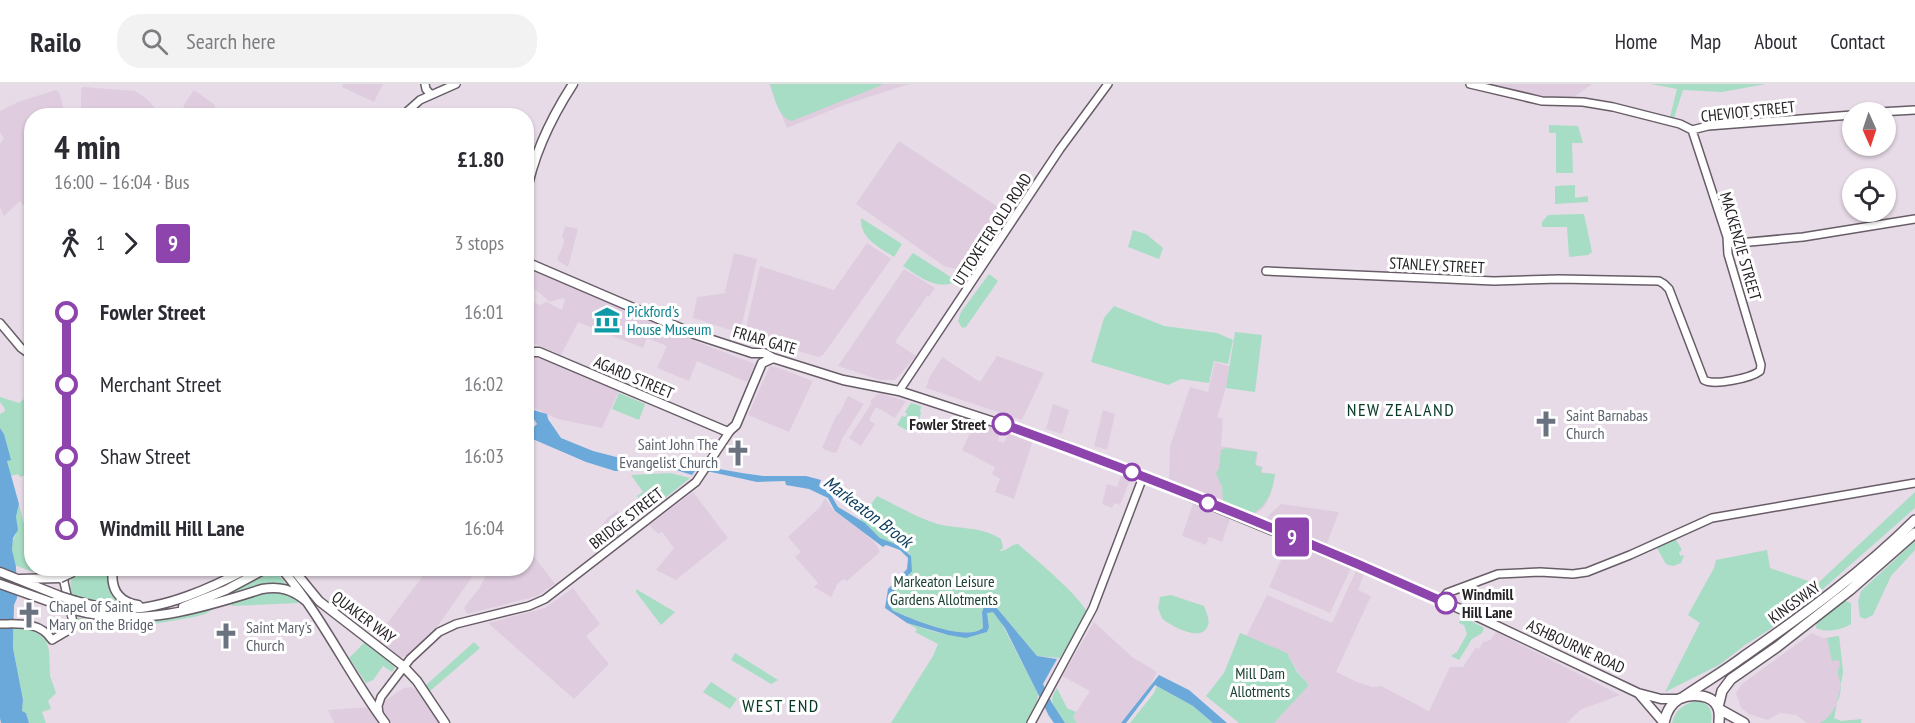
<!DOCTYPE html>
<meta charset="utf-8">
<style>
:root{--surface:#fff;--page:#f2f2f3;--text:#2b2b33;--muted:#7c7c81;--line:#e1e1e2}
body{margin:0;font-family:"PT Sans Narrow",sans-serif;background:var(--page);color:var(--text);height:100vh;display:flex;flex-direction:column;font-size:22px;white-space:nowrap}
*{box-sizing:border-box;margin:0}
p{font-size:20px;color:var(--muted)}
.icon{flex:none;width:33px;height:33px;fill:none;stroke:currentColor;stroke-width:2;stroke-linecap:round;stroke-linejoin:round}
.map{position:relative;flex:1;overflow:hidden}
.side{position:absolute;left:24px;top:24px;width:510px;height:468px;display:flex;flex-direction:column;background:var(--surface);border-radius:24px;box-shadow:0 2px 4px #0004}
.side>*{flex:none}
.badge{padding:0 12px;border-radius:4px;font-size:21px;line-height:39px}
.needle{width:39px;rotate:177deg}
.buttons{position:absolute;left:1842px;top:18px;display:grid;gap:12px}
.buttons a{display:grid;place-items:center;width:54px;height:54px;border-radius:50%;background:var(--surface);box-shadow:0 2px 4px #0004;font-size:30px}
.map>.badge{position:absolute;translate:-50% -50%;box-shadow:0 0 0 3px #fff}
.legs{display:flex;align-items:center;gap:9px;height:66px;padding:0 30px;font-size:20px}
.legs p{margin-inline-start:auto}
.overview{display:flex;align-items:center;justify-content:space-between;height:102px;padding:0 30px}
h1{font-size:33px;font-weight:700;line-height:45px}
ul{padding:0 30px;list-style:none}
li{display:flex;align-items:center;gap:21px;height:72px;font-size:22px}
li i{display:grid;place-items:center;width:9px;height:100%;margin:0 8px;background:currentColor}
li i::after{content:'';width:15px;height:15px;margin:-8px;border:4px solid;border-radius:50%;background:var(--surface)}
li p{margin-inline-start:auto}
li:first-child i{background:linear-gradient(#0000 50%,currentColor 0)}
li:last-child i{background:linear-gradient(currentColor 50%,#0000 0)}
header{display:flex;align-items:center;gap:36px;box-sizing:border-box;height:84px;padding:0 30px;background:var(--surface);border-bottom:2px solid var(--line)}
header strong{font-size:28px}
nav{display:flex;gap:33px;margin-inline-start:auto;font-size:21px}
.search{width:420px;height:54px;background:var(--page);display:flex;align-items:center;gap:15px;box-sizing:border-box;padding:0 21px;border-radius:24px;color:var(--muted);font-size:22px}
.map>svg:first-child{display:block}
.built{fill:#dfcddf}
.green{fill:#a7ddc4}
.water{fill:#6ba9db}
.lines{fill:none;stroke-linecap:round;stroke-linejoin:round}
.secondary-casing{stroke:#675d67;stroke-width:10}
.primary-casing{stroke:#675d67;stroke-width:11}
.highway-casing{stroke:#675d67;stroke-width:12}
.secondary{stroke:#fff;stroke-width:7}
.primary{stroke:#fff;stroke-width:8}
.highway{stroke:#fff;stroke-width:9}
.primary-bridge-casing{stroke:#675d67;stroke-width:11;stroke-linecap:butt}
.primary-bridge{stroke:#fff;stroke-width:8}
.line-1-casing{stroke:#fff;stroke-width:14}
.line-1{stroke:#8e44ad;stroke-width:9}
.stop-1-dot{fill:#fff;stroke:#8e44ad;stroke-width:3}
.labels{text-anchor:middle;stroke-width:6;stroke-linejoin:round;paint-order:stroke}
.street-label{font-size:16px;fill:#262226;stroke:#fff}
.culture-label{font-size:16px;fill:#0d838f;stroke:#fff;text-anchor:start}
.worship-label{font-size:16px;fill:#5b616d;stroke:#fff;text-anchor:start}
.stop-label{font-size:16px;font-weight:bold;fill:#262226;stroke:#fff;text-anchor:end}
.park-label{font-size:16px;fill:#1b4031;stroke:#fff}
.neighbourhood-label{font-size:18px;letter-spacing:1.5px;fill:#083927;stroke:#fff}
.water-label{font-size:18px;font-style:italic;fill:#0f3f60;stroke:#fff}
</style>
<header>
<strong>Railo</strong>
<div class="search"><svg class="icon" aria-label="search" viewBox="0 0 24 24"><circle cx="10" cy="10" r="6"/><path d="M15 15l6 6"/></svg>Search here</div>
<nav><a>Home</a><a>Map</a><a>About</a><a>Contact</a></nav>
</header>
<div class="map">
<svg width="1915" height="639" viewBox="0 0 1915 639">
<rect width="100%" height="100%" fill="#e7dbe7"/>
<path class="built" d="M343 0H383L374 18 342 3Z
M769 0H909L844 21 787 44Z
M1487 0H1592L1574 13H1540Z
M83 3 135 7 147 15 161 31H81V5Z
M56 6 60 10 65 31 32 32 31 112 26 114 28 119 23 121 20 117 4 132 0 123V60L4 55 0 48V27L18 18Z
M194 6 215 21 214 24 236 31H192L183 22Z
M899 57 1010 131 971 189 944 182 856 120Z
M565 142 578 145 568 183 557 176 564 159V155L562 153Z
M867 159 891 175 823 271 819 273 744 252 760 182 834 206Z
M734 169 757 175 740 249 693 234 697 213 726 209 725 207Z
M534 185 687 254 755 280 747 298 697 277 689 297 657 284 667 262 647 254 643 264 578 238 561 271 527 256V215L539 221 547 218 562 226 565 216 563 214 550 218 527 198 526 188Z
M904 185 935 204 929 213 927 212 895 258 916 272 895 296H880L838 282Z
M997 272 1044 289 1022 336 926 304 929 294 942 273 980 298Z
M534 273 569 283 619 307 602 344 558 335 527 321 526 276Z
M1215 278 1231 283 1226 304 1217 333 1223 335 1221 362 1258 368 1256 381 1263 383 1261 388 1275 390 1271 409 1267 418 1262 425 1255 430 1169 397 1170 363 1190 303 1208 308Z
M770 282 779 284 813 297 789 348 748 331Z
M879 309 906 317 895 334 876 323 869 336 875 340 861 362 849 354 871 320V316Z
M848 312 864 320 843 353 837 368 833 369 822 364 837 330H839Z
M1053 320 1069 326 1062 350 1046 345Z
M1103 326 1115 330 1107 366 1094 362Z
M975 338 1001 346 998 357 1004 359 1009 348 1033 356 1014 415 995 408 1000 395 992 390 995 383 962 366Z
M1122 389 1131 394 1120 421 1114 419 1112 424 1102 420 1107 400 1117 403Z
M693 408 728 454 676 496 656 486 674 464 662 448 658 450 649 441Z
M825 414 834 427 864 449 876 460 880 468 847 497 844 495 838 499 831 513 814 503 818 499 795 473 801 468 788 453 820 423Z
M1193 420 1230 435 1222 458 1209 453 1206 461 1182 452Z
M1281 420 1339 428 1326 462 1266 437 1269 431Z
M617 427 629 442 611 457 598 448 607 434Z
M1290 456 1351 484 1330 529 1269 503Z
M527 463 555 500 537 512 468 530 466 528 464 524 480 503 489 485 526 484Z
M424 485H464L472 493 437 543 411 572 400 573 371 549 377 545 382 546 426 488Z
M1356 487 1364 490 1358 506 1371 512 1336 588 1357 598 1372 603 1381 602 1429 627 1450 583H1463L1476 563 1479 565 1483 558 1490 556 1496 548 1620 611 1580 626 1567 639H1274L1309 601 1298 588 1288 571 1246 552 1267 511 1332 539Z
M573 504 600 540 586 552 609 580 574 615 488 539 545 524Z
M1094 538 1132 573 1157 588 1150 602V605L1123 639H1077L1073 633 1090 607 1062 592Z
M1812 549 1823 554 1839 552 1843 588 1834 634 1819 639H1807L1796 631 1780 629 1768 636 1749 630 1741 624 1736 609 1742 600Z
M411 603 420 608 442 639H392L383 627V618L404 604Z
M369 623 378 639H334L328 626Z"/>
<path class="green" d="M770 0H881L882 1 792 37C778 34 774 12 770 0Z
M1651 0H1766L1722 8 1683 6 1674 34 1670 33 1677 5Z
M1549 41 1578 42 1583 59H1572L1573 89H1556V49H1549Z
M1575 101V114L1588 112V118L1555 120V102Z
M1584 130 1592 168 1588 171 1569 173 1567 143H1542V138L1548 131Z
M861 134 902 160 894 173C879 163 860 155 861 134Z
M1133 146 1146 150 1163 164 1159 175 1128 163Z
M913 169 957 197C937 208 919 192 903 182Z
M989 190 998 197 966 243 962 244 958 237 961 228Z
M1114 222 1164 242 1217 249 1233 256 1228 280 1214 277 1209 299 1181 295 1168 301 1091 278 1104 234Z
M1235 248 1262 251 1255 308 1226 304Z
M31 309V393L26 394 25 391 20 393 18 390 11 392 7 377 4 350 0 344V330L4 328 5 325 0 318V313L19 319Z
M619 309 645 320 639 336 612 325Z
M911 319 921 322 920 328 921 329 919 337 910 348 897 341 902 332 905 333 907 330 905 328Z
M1226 364 1257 368 1255 381 1262 383 1261 389 1275 390C1273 406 1268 420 1254 429L1223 417 1222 403 1216 389 1219 384 1221 366Z
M670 389 690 394 649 427 637 412 643 408 631 391Z
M1915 408V424L1824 504 1775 542 1745 561 1719 581 1665 608 1700 539 1688 531 1714 484 1716 476 1767 466 1770 484 1817 500Z
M877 412C894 420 925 438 942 441 962 445 982 443 1001 455L1003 464 999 467C1008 467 1011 460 1018 460 1036 476 1076 508 1087 528L1060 574 1037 572 996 523 982 528 983 544C965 558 911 535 892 526 887 511 898 499 910 491V470L903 464 880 454 860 436Z
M19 420 26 448 31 450 32 484 61 485V487C44 492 31 488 15 481 13 472 9 459 16 451V433Z
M1675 454 1682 466 1679 468 1680 472 1684 471 1681 479 1673 482 1666 480 1657 464 1658 462Z
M1915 457V466L1891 492 1873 531 1865 535 1860 533 1858 518 1861 507Z
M87 485H109C106 500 108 512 122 521L105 520 70 511 71 495Z
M274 485 286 500H266L224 512Z
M636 505 675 528 661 541 636 508Z
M272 508H280L298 515V519L232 522 231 518Z
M1171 511 1204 522C1206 528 1210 535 1208 541 1203 559 1174 543 1165 537 1161 534 1160 529 1158 524L1160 513Z
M1843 516 1851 519V540C1841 546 1827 549 1816 544L1817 538Z
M217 523 205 530 194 533 114 547 89 546 74 543 76 533 113 541 154 537Z
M989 527 993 528 1001 538 1038 610 1037 618 1026 639H891L933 572 938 560 915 548 917 545 907 539C937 548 956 558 987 548L989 543 987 529Z
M1462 532 1484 544 1482 549 1472 555 1459 576 1451 572 1457 568 1467 550 1464 541 1459 539Z
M14 544 32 545 46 556 49 567 50 592 56 609 48 617 51 625 42 628 46 639H29L26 629 22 627 23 616 13 564Z
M1240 549 1289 570 1288 571 1297 588 1309 601 1274 639H1239L1206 612 1224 589Z
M1839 552 1843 588 1834 634 1841 637 1862 635 1861 639H1819C1831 635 1844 612 1840 598 1839 592 1836 588 1840 581L1839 576 1832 577 1827 554Z
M365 558 395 583 392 588 383 582 373 596 366 599 349 574Z
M474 558 480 564 430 607 425 602Z
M735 569 778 596 771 600 731 576Z
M711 598 737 615 730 625 703 608Z
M1157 602 1193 622 1213 639H1130L1154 609Z
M1057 604 1067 624 1076 628 1073 633 1077 639H1065C1056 625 1046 619 1057 604Z
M1697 617C1710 619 1713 627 1711 639H1672C1675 626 1685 619 1697 617Z"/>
<path class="water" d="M526 324 547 330 548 335 561 354 593 367 624 375H674L679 378 742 389 763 392H806L821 396 819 402 830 409 838 423 865 439 880 454 900 462 911 472 912 487C903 499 886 508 892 526 911 535 965 558 983 544L982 528 984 523 989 521 996 523 1037 572 1057 575 1043 600 1052 619 1065 639H1054L1049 632 1005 544 993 528 987 529 989 543 987 548 966 554 948 551 907 539 885 524 888 505 907 485 908 474 900 466 886 461 883 463 835 427 828 414 809 405 786 401 785 397 757 398 711 388 695 387 692 391 676 386 615 387 586 378 535 356 529 355V348L537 340 532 332H527Z
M0 344 4 350 11 376 7 377 19 420 16 433 18 446 13 454 12 466 16 483 17 514 14 521 13 564 23 616 22 627 26 629 29 639H1L0 634Z
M1159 591 1189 606 1227 639H1213L1193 622 1155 601 1126 639H1121Z"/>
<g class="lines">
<g class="secondary-casing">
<path id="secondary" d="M425 0 426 5 431 11
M1470 0 1542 17 1583 18 1613 23 1680 40 1692 46 1708 42 1852 31
M1879 28 1915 26
M402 32 420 16 456 0
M1728 160 1803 153 1915 135
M1266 187 1494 197 1559 195 1659 197 1664 200 1669 205 1704 296C1714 302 1751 294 1760 287L1761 281 1728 170 1727 153 1692 46
M0 239 21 264 32 272
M899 307 1060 65 1108 0
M1441 517 1447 509 1498 490 1540 488 1573 490 1587 488 1630 471 1712 434 1915 399
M0 540C19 540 40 537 52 556L69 546 73 538 64 498 65 484
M379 630 378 622 381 613 410 575 439 548 456 540 529 522 545 515 696 398 730 347
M1031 639 1093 524 1143 393"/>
</g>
<g class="primary-casing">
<path id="primary" d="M526 111C533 71 551 34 573 0
M526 178 694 250 752 269H764L773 274 843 296 899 307 1062 360 1403 500 1474 531 1638 609 1661 615H1678
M526 268H539L728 348 736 341 762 279 773 274
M113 484C110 504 118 518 138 521
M281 484C322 532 348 589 385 639
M292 484 319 517 403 582 417 597 445 639
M0 488 60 512
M20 495 60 494
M0 500 59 521
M76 517C91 521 106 525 122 525 164 526 213 503 249 484
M183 523 226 506 267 484
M74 526C138 544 200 525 262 505 279 502 292 505 306 517
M1639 610 1664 639"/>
</g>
<g class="highway-casing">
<path id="highway" d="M1682 614C1702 600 1723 588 1743 573 1803 531 1863 488 1915 436
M1718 623 1722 607 1731 595 1777 563 1850 506 1915 449
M1719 625 1744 639
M1664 639C1666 629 1670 620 1679 615 1691 609 1713 610 1718 624 1720 629 1719 635 1719 639"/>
</g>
<use href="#secondary" class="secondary"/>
<use href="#primary" class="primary"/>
<use href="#highway" class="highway"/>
<g class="primary-bridge-casing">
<path id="primary-bridge" d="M60 494 73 488
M60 512 76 517
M59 521 74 526"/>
</g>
<use href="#primary-bridge" class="primary-bridge"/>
</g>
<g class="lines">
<g class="line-1-casing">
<path id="line-1" d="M1003 340C1153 394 1301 454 1446 519"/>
</g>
<use href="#line-1" class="line-1"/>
</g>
<defs>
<g id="museum-bare" transform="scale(2.07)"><path d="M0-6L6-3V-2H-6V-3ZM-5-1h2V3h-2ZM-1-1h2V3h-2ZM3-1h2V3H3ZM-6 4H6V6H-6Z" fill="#0f9aa8" stroke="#fff" stroke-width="2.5" paint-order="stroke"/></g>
<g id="church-bare" transform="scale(2.07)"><path d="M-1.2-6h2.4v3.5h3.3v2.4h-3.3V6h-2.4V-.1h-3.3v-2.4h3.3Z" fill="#6b7280" stroke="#fff" stroke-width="2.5" paint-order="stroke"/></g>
</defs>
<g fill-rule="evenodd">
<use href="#museum-bare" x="607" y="236"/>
<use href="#church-bare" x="1546" y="340"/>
<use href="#church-bare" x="738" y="369"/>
<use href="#church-bare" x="29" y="531"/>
<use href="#church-bare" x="226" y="552"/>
</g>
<g class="stop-1-dot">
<circle cx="1003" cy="340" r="10"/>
<circle cx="1132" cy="388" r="8"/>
<circle cx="1208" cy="419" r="8"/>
<circle cx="1446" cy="519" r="10"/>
</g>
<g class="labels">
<g class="street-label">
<text transform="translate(1748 27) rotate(-6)" y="6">CHEVIOT STREET</text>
<text transform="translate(992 145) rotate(-57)" y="6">UTTOXETER OLD ROAD</text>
<text transform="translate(1741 162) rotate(74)" y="6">MACKENZIE STREET</text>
<text transform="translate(1437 181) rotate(3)" y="6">STANLEY STREET</text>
<text transform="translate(765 256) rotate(16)" y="6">FRIAR GATE</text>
<text transform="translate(634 293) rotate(23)" y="6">AGARD STREET</text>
<text transform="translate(626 434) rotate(-38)" y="6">BRIDGE STREET</text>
<text transform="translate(1794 518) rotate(-36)" y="6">KINGSWAY</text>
<text transform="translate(364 533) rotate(37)" y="6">QUAKER WAY</text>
<text transform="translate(1576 562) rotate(25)" y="6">ASHBOURNE ROAD</text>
</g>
<g class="culture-label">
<text x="627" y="233">Pickford's<tspan x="627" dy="18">House Museum</tspan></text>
</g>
<g class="worship-label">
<text x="1566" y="337">Saint Barnabas<tspan x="1566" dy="18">Church</tspan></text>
<text x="718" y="366" text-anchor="end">Saint John The<tspan x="718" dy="18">Evangelist Church</tspan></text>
<text x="49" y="528">Chapel of Saint<tspan x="49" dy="18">Mary on the Bridge</tspan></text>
<text x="246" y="549">Saint Mary's<tspan x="246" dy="18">Church</tspan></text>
</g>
<g class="stop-label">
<text x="986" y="346">Fowler Street</text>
<text x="1462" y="516" text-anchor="start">Windmill<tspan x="1462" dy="18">Hill Lane</tspan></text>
</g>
<g class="park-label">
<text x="944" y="503">Markeaton Leisure<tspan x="944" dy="18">Gardens Allotments</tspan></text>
<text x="1260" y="595">Mill Dam<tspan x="1260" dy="18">Allotments</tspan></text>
</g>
<g class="neighbourhood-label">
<text x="1401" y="332">NEW ZEALAND</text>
<text x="781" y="628">WEST END</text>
</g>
<g class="water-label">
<text transform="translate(868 428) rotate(37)" y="6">Markeaton Brook</text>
</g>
</g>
</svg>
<div class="buttons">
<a><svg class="needle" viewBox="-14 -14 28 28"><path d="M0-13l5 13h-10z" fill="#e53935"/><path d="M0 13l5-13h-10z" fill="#7c7c81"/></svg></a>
<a><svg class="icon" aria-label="locate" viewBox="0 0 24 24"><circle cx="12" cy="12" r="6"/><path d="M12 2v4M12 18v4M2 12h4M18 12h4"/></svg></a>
</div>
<b class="badge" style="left:1292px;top:453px;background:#8e44ad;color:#fff">9</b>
<section class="side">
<div class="overview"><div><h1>4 min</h1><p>16:00 – 16:04 · Bus</p></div><b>£1.80</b></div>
<div class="legs"><svg class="icon" aria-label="walk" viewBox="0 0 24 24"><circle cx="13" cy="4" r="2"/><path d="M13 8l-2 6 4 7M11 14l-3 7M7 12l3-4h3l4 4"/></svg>1<svg class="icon" aria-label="forward" viewBox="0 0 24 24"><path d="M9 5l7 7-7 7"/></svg><b class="badge" style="background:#8e44ad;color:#fff">9</b><p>3 stops</p></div>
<ul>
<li><i style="color:#8e44ad"></i><b>Fowler Street</b><p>16:01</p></li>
<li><i style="color:#8e44ad"></i><span>Merchant Street</span><p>16:02</p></li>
<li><i style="color:#8e44ad"></i><span>Shaw Street</span><p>16:03</p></li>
<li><i style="color:#8e44ad"></i><b>Windmill Hill Lane</b><p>16:04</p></li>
</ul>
</section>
</div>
